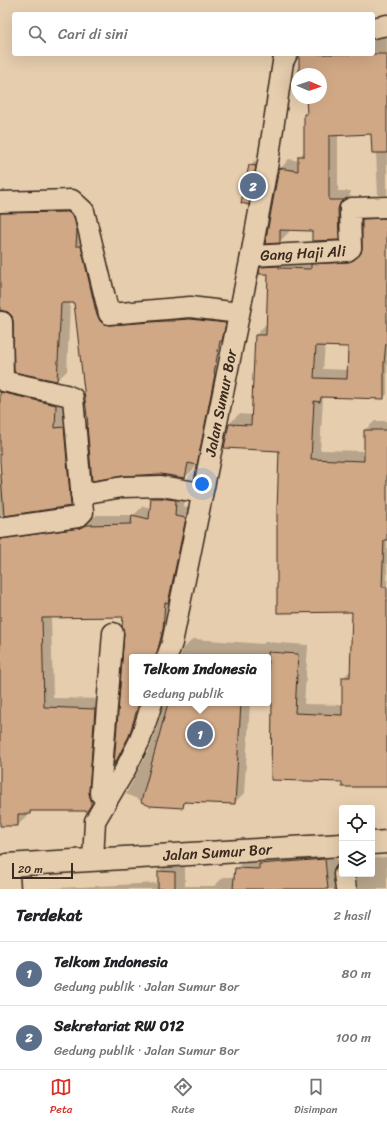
<!DOCTYPE html>
<html lang="id">
<head>
<meta charset="utf-8">
<style>
	:root { --surface:#fff; --page:#f2f2f2; --text:#202124; --muted:#757577; --line:#e0e0e0; --accent:#d93025 }
	body { margin:0; font-family:Sriracha,sans-serif; background:var(--page); color:var(--text) }
	.controls { position:absolute; right:12px; bottom:12px; display:grid; overflow:hidden; border-radius:4px; box-shadow:0 4px 16px #0002 }
	.controls button { width:36px; height:36px; display:grid; place-items:center; padding:0; border:0; border-bottom:1px solid var(--line); background:var(--surface); color:var(--text); font:20px sans-serif }
	.compass { position:absolute; left:291px; top:68px; width:36px; height:36px; border-radius:50%; background:var(--surface); box-shadow:0 4px 16px #0002; rotate:92deg }
	.scale { position:absolute; left:12px; bottom:10px; width:61px; box-sizing:border-box; padding-left:4px; border:2px solid #3b2a1e; border-top:0; font-size:11px; line-height:14px; white-space:nowrap; color:#3b2a1e; -webkit-text-stroke:3px #e5cdad; paint-order:stroke }
	.you { position:absolute; left:202px; top:484px; width:14px; height:14px; margin:-10px; border:3px solid #fff; border-radius:50%; background:#1a73e8; box-shadow:0 0 0 6px #1a73e833 }
	.badge { display:grid; place-items:center; width:26px; height:26px; border-radius:50%; background:var(--accent); color:#fff; font-size:13px; font-weight:700 }
	.pin { position:absolute; translate:-50% -50%; border:2px solid #fff; box-shadow:0 1px 4px #0006 }
	.popup { position:absolute; left:129px; top:654px; width:142px; height:52px; box-sizing:border-box; display:grid; place-content:center; border-radius:4px; background:var(--surface); filter:drop-shadow(0 1px 3px #0005); font-size:13px; white-space:nowrap; color:var(--muted) }
	.popup b { font-size:15px; color:var(--text) }
	.popup::after { content:''; position:absolute; left:50%; top:100%; margin-left:-8px; border:8px solid transparent; border-top-color:var(--surface) }
	.list { margin:0; padding:0; list-style:none }
	h2 { display:flex; justify-content:space-between; align-items:center; height:52px; margin:0; padding:0 16px; font-size:17px }
	h2 small { font-size:13px; font-weight:400; color:var(--muted) }
	.list li { display:grid; grid-template-columns:26px 1fr auto; gap:12px; align-items:center; box-sizing:border-box; height:64px; padding:0 16px; border-top:1px solid var(--line) }
	.list b { display:block; font-size:15px; white-space:nowrap }
	.list p { margin:0; font-size:13px; white-space:nowrap; color:var(--muted) }
	.list em { font-size:13px; font-style:normal; color:var(--muted) }
	.icon { flex:none; width:22px; height:22px; fill:none; stroke:currentColor; stroke-width:2; stroke-linecap:round; stroke-linejoin:round }
	.map { position:relative; flex:none; width:387px; height:889px; overflow:hidden }
	.search { position:absolute; background:var(--surface); box-shadow:0 4px 16px #0002; left:12px; right:12px; top:12px; height:44px; display:flex; align-items:center; gap:10px; box-sizing:border-box; padding:0 14px; border-radius:4px; color:var(--muted); font-size:15px }
	.sheet { height:180px; background:var(--surface) }
	nav { display:flex; justify-content:space-around; align-items:center; box-sizing:border-box; height:56px; border-top:1px solid var(--line); background:var(--surface); font-size:11px; color:var(--muted) }
	nav a { display:grid; justify-items:center; gap:2px }
	nav .on { color:var(--accent) }
	.map>svg:first-child { display:block }
	.shadow { fill:#0003; fill-rule:evenodd }
	.building { fill:#d0a886; stroke:#3b2a1e; fill-rule:evenodd }
	.lines { fill:none; stroke-linecap:round; stroke-linejoin:round }
	.minor-casing { stroke:#3b2a1e; stroke-width:23 }
	.secondary-casing { stroke:#3b2a1e; stroke-width:25 }
	.minor { stroke:#e5cdad; stroke-width:20 }
	.secondary { stroke:#e5cdad; stroke-width:22 }
	.labels { text-anchor:middle; dominant-baseline:central; stroke-width:4; stroke-linejoin:round; paint-order:stroke }
	.street-label { font-size:15px; fill:#3b2a1e; stroke:#e5cdad }
</style>
</head>
<body>
<div class="map">
<svg width="387" height="889" viewBox="0 0 387 889">
	<rect width="100%" height="100%" fill="#e5cdad"/>
	<filter id="ink" filterUnits="userSpaceOnUse"><feTurbulence type="fractalNoise" baseFrequency=".025" numOctaves="2"/><feDisplacementMap in="SourceGraphic" scale="8" xChannelSelector="R" yChannelSelector="G"/><feConvolveMatrix kernelMatrix="1 2 1 2 8 2 1 2 1" color-interpolation-filters="sRGB"/></filter>
	<g filter="url(#ink)">
		<g class="shadow">
			<polygon points="387,30 387,195 378,195 376,152 372,133 338,135 338,191 351,191 348,199 348,229 339,239 313,230 289,229 289,232 279,242 280,169 289,159 299,161 299,157 305,151 305,115 308,112 307,98 321,98 321,74 300,74 300,54 373,54 373,31"/>
			<polygon points="254,161 259,162 252,200 248,204 250,166"/>
			<polygon points="0,198 78,202 105,303 235,314 206,454 195,463 195,468 185,477 89,424 75,302 70,302 67,371 57,380 15,371 13,316 9,311 0,310"/>
			<path d="M 372,210 L 387,210 L 387,394 L 383,398 L 324,396 L 323,398 L 320,450 L 365,451 L 365,430 L 375,421 L 387,421 L 387,786 L 343,781 L 273,702 L 268,702 L 268,657 L 180,657 L 183,649 L 193,639 L 263,644 L 265,642 L 308,645 L 304,704 L 343,705 L 343,678 L 351,670 L 353,611 L 280,450 L 225,447 L 229,424 L 239,414 L 252,415 L 256,335 L 265,325 L 268,325 L 269,273 L 261,268 L 271,258 L 358,253 L 363,252 L 363,220 ZM 325,345 L 349,346 L 348,370 L 323,369 Z"/>
			<polygon points="0,323 2,376 66,395 64,418 73,418 80,496 70,505 0,515"/>
			<polygon points="162,489 185,491 184,507 195,508 171,657 132,657 132,703 146,703 123,754 115,762 125,634 124,616 51,617 53,698 104,699 97,800 87,810 33,810 30,813 28,813 28,815 18,825 0,825 0,525 12,530 90,519 97,515 134,515 143,506 151,508 152,498"/>
			<polygon points="164,703 250,703 244,793 234,803 188,801 182,807 151,805 126,794 151,746"/>
			<polygon points="336,848 337,860 342,860 342,874 353,889 38,889 159,883 159,872 170,861 185,861 185,886 214,886 224,877 235,877 236,869 247,858"/>
			<polygon points="387,857 387,889 358,889 356,874 372,874 372,858"/>
		</g>
		<g class="building">
			<polygon points="299,54 387,54 387,153 372,153 371,134 329,136 329,200 343,200 340,203 338,209 339,240 312,241 312,231 280,230 280,243 265,244 279,168 298,171 298,156 304,156 304,114 307,114 306,98 321,98 321,74 299,74"/>
			<polygon points="249,165 256,166 249,205 241,203"/>
			<polygon points="68,212 74,217 77,231 76,246 81,246 96,312 100,321 104,324 110,325 165,321 175,321 175,320 190,319 226,323 222,341 220,341 214,373 215,374 197,465 188,463 185,478 161,474 123,476 92,481 87,425 88,425 74,303 61,303 57,381 14,372 13,321 12,316 8,312 0,310 0,213"/>
			<path d="M 387,218 L 387,343 L 386,343 L 384,363 L 384,399 L 321,397 L 320,402 L 314,401 L 311,459 L 364,461 L 364,430 L 387,430 L 387,540 L 384,540 L 382,587 L 387,587 L 387,787 L 342,787 L 342,782 L 271,780 L 272,703 L 268,703 L 268,652 L 298,654 L 295,713 L 342,715 L 342,677 L 350,677 L 352,612 L 277,613 L 277,511 L 279,451 L 224,448 L 229,424 L 251,425 L 255,335 L 266,335 L 268,274 L 259,274 L 260,267 L 279,266 L 279,268 L 311,269 L 311,264 L 348,262 L 354,260 L 361,253 L 362,248 L 362,219 ZM 316,346 L 348,347 L 347,379 L 314,378 Z"/>
			<polygon points="0,392 56,405 55,428 64,427 71,506 4,516 0,461"/>
			<polygon points="151,498 160,498 176,500 175,516 186,518 168,603 165,602 163,629 156,657 132,657 132,703 139,703 129,736 114,765 124,634 122,626 123,617 42,618 44,707 95,709 89,792 91,800 91,805 87,811 30,811 30,814 18,814 18,826 0,826 0,539 80,528 87,525 131,524 132,515 149,519"/>
			<polygon points="168,703 241,703 235,804 184,802 183,808 150,806 141,802"/>
			<polygon points="325,859 328,889 233,889 235,868 259,869 259,864"/>
			<polygon points="158,871 175,872 175,889 158,889"/>
		</g>
		<g class="lines">
			<defs>
				<g id="minor">
					<polyline points="373,28 387,25"/>
					<polyline points="0,202 72,200 84,211 109,314 190,307 239,313"/>
					<path id="s1" d="M 251,256 L 347,251 L 351,248 L 350,209 L 352,208 L 387,207"/>
					<polyline points="0,322 2,322 3,381 66,395 73,398 83,512 78,517 0,528"/>
					<polyline points="81,494 123,487 161,486 202,493"/>
					<path id="s2" d="M 167,657 L 172,643 L 251,256 L 268,162 L 283,62 L 287,54"/>
					<polyline points="106,800 100,793 113,633"/>
					<polyline points="93,860 95,821 125,770 140,740 152,703"/>
					<polyline points="344,874 346,889"/>
				</g>
				<g id="secondary">
					<polyline points="372,843 387,842"/>
					<path id="s3" d="M 9,889 L 7,865 L 342,845"/>
				</g>
			</defs>
			<use href="#minor" class="minor-casing"/>
			<use href="#secondary" class="secondary-casing"/>
			<use href="#minor" class="minor"/>
			<use href="#secondary" class="secondary"/>
		</g>
	</g>
	<g class="labels">
		<g class="street-label">
			<text stroke="none"><textPath href="#s1" startOffset="52">Gang Haji Ali</textPath></text>
			<text stroke="none"><textPath href="#s2" startOffset="260">Jalan Sumur Bor</textPath></text>
			<text stroke="none"><textPath href="#s3" startOffset="235">Jalan Sumur Bor</textPath></text>
		</g>
	</g>
</svg>
<div class="controls">
<button><svg class="icon" aria-label="locate" viewBox="0 0 24 24"><circle cx="12" cy="12" r="6"/><path d="M12 2v4M12 18v4M2 12h4M18 12h4"/></svg></button>
<button><svg class="icon" aria-label="layers" viewBox="0 0 24 24"><path d="M12 4l9 5-9 5-9-5zM3 14l9 5 9-5"/></svg></button>
</div>
<svg class="compass" viewBox="-18 -18 36 36"><path d="M0-13l5 13h-10z" fill="#e53935"/><path d="M0 13l5-13h-10z" fill="#757577"/></svg>
<div class="scale">20 m</div>
<div class="you"></div>
<div class="pin badge" style="left:200px;top:734px;background:#5c6f8a">1</div>
<div class="popup"><b>Telkom Indonesia</b>Gedung publik</div>
<div class="pin badge" style="left:253px;top:186px;background:#5c6f8a">2</div>
<div class="search"><svg class="icon" aria-label="search" viewBox="0 0 24 24"><circle cx="10" cy="10" r="6"/><path d="M15 15l6 6"/></svg>Cari di sini</div>
</div>
<section class="sheet">
<h2>Terdekat<small>2 hasil</small></h2>
<ul class="list">
<li><span class="badge" style="background:#5c6f8a">1</span><div><b>Telkom Indonesia</b><p>Gedung publik · Jalan Sumur Bor</p></div><em>80 m</em></li>
<li><span class="badge" style="background:#5c6f8a">2</span><div><b>Sekretariat RW 012</b><p>Gedung publik · Jalan Sumur Bor</p></div><em>100 m</em></li>
</ul>
</section>
<nav>
<a class="on"><svg class="icon" aria-label="map" viewBox="0 0 24 24"><path d="M3 6l6-2 6 2 6-2v14l-6 2-6-2-6 2zM9 4v14M15 6v14"/></svg>Peta</a>
<a><svg class="icon" aria-label="directions" viewBox="0 0 24 24"><path d="M12 3l9 9-9 9-9-9zM9 14v-3h6M13 9l2 2-2 2"/></svg>Rute</a>
<a><svg class="icon" aria-label="saved" viewBox="0 0 24 24"><path d="M7 4h10v16l-5-4-5 4z"/></svg>Disimpan</a>
</nav>
</body>
</html>
